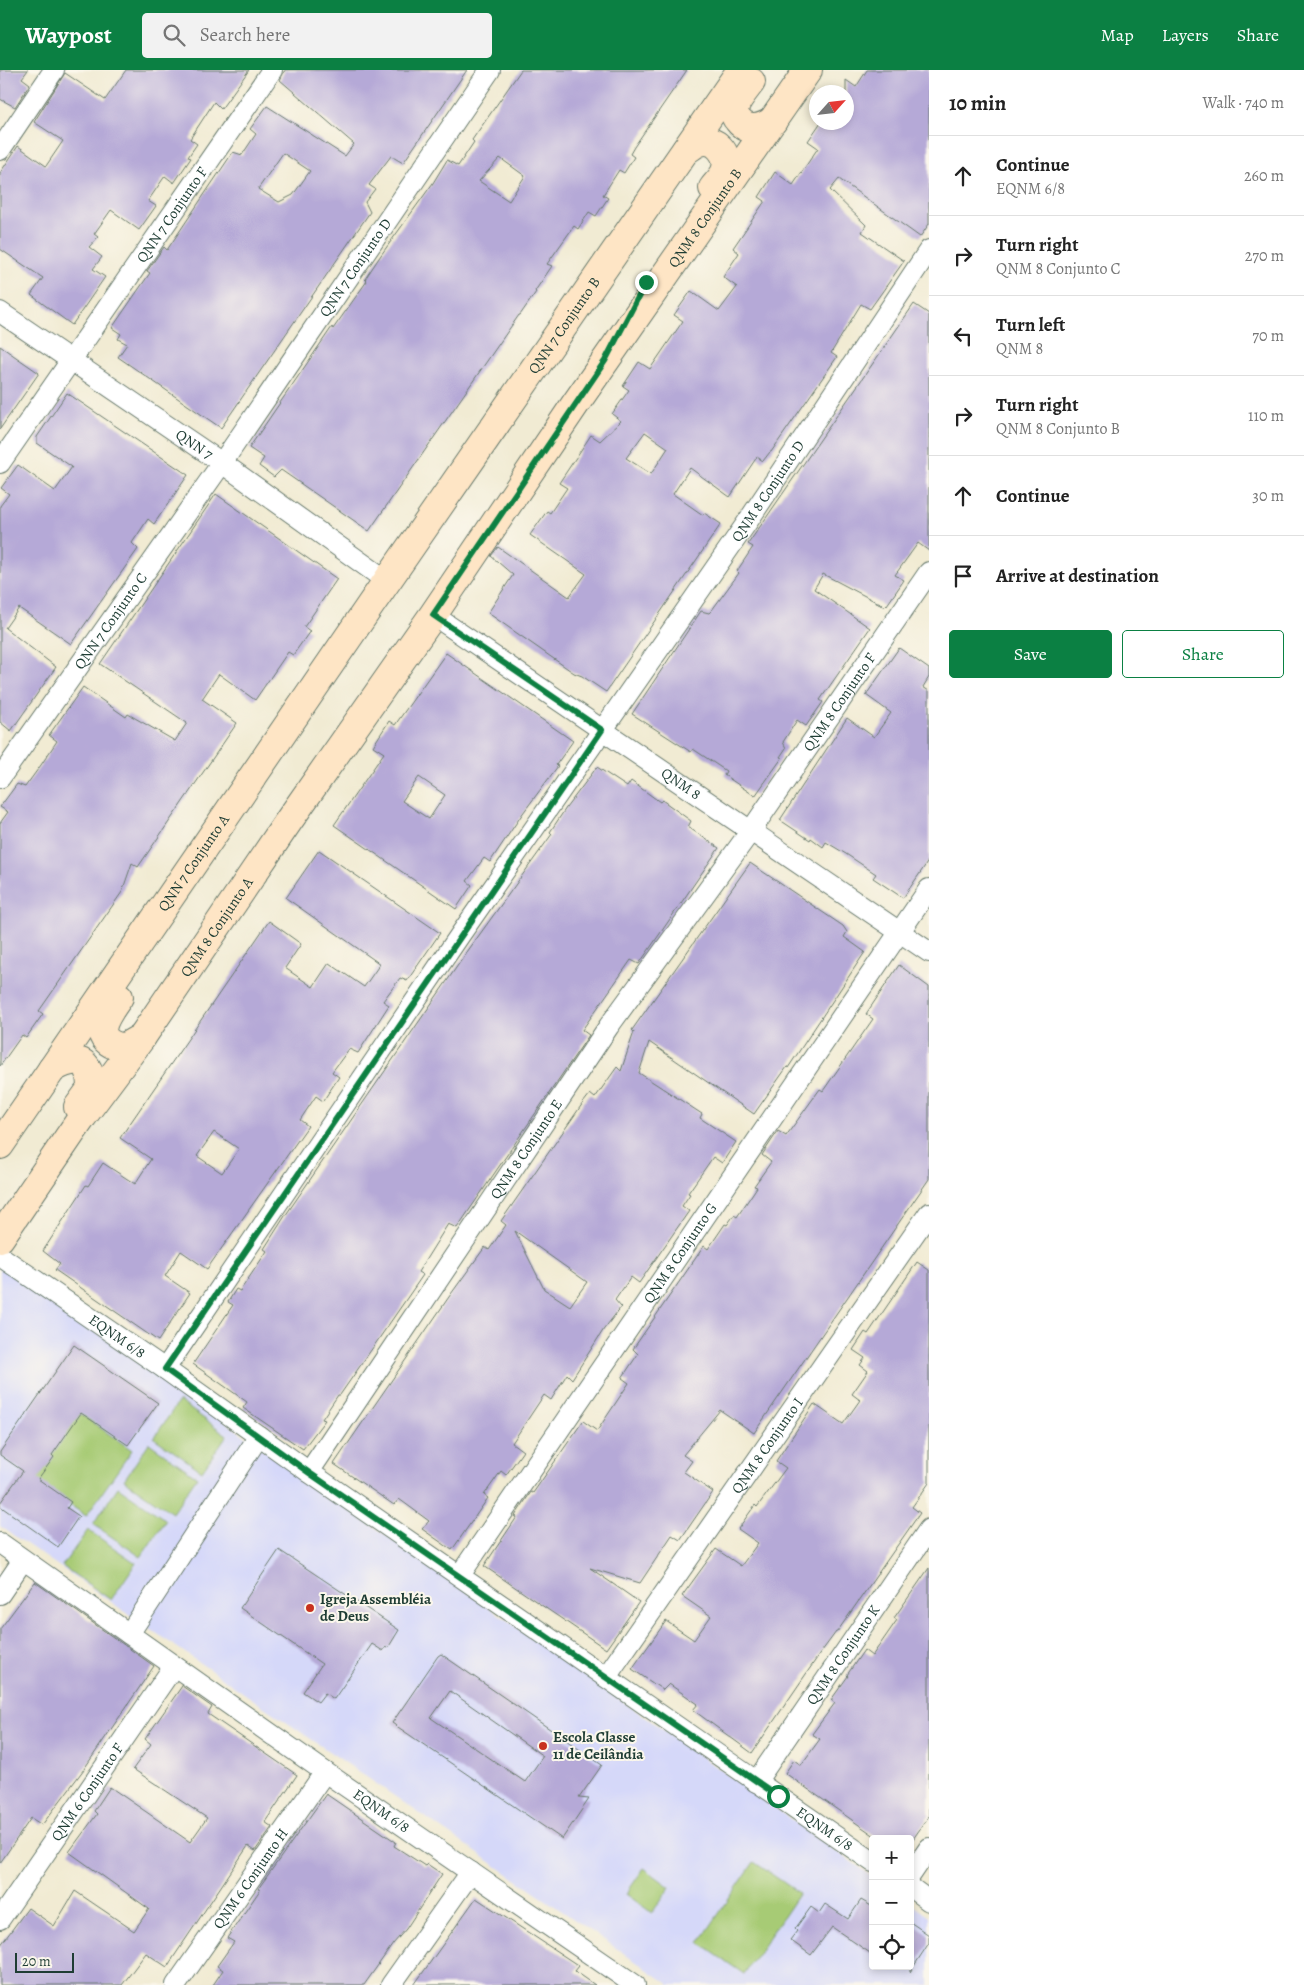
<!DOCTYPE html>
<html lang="en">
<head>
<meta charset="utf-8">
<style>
	:root { --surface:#fff; --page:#f2f2f2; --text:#222; --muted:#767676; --line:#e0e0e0; --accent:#0b8043 }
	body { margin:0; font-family:Alegreya,serif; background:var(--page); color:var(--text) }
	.controls { position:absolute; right:15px; bottom:15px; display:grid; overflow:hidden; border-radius:5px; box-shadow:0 2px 8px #0003 }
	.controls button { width:45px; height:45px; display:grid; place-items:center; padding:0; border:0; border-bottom:1px solid var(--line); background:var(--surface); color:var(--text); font:25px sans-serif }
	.compass { position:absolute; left:809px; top:15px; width:45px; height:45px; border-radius:50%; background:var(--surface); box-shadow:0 2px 8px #0003; rotate:63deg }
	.scale { position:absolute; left:15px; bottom:12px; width:59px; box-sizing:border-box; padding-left:5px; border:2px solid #1f3d34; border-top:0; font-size:14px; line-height:18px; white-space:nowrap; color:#1f3d34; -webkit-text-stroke:4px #fbf7ec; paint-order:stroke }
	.stop { position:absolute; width:15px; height:15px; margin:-11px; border:4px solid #0b8043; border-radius:50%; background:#fff }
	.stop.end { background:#0b8043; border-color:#fff; box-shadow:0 1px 5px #0008 }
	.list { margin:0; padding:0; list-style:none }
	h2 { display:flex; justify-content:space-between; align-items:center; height:65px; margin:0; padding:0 20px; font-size:21px }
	h2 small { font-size:16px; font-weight:400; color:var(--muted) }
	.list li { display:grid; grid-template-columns:32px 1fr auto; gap:15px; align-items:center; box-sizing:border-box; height:80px; padding:0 20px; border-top:1px solid var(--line) }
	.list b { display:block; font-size:19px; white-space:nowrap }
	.list p { margin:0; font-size:16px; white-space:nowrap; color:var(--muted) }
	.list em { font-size:16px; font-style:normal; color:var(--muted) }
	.actions { display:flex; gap:10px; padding:15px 20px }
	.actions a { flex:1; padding:11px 0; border:1px solid var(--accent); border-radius:5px; text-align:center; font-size:18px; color:var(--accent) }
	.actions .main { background:var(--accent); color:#fff }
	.icon { flex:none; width:28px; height:28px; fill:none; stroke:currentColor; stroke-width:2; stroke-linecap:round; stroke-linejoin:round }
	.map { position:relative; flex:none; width:929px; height:1915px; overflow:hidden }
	header { display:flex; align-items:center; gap:30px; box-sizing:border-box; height:70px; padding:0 25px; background:var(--accent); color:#fff }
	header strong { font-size:24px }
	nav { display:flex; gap:28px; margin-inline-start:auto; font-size:18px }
	.search { width:350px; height:45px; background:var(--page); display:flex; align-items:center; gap:12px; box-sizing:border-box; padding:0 18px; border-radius:5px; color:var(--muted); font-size:19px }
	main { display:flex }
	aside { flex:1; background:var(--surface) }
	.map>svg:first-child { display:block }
	.built { fill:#d5d8f9 }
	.green { fill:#a7cb75; stroke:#638454 }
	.building { fill:#b5a9d7; fill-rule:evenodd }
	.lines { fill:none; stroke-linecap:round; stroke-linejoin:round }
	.street-casing { stroke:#687a6c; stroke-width:22 }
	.secondary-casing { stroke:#687a6c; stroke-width:30 }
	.street { stroke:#fff; stroke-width:20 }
	.secondary { stroke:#fee5c5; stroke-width:28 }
	.route { stroke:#0b8043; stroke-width:6 }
	.poi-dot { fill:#c8321e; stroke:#fbf7ec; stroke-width:2 }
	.labels { text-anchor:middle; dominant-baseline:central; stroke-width:4; stroke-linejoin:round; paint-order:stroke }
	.street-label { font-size:15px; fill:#1f3d34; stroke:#fbf7ec }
	.poi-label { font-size:15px; font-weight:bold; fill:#1f3d34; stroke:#fbf7ec; text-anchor:start }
</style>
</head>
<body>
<header>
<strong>Waypost</strong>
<div class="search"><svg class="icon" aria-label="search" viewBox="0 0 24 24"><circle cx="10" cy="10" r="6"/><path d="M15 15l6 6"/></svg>Search here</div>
<nav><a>Map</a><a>Layers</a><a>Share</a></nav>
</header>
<main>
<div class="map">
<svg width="929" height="1915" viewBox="0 0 929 1915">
	<rect width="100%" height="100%" fill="#fbf7ec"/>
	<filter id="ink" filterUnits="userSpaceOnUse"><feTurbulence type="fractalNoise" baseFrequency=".02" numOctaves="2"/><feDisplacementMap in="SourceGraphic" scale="10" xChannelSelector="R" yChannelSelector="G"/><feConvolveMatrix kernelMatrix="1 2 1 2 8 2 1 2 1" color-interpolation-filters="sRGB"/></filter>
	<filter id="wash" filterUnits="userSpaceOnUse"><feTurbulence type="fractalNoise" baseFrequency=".0096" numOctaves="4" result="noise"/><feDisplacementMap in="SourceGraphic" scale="20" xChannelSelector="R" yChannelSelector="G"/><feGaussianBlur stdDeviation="1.12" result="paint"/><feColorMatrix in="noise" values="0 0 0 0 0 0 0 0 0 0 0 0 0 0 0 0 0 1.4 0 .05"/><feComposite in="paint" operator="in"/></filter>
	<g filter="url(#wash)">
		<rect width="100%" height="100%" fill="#f1ebd3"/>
		<polygon class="built" points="0,1194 873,1807 873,1896 910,1896 910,1833 929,1847 929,1915 670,1915 0,1456"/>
		<g class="green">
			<polygon points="179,1331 227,1365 202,1401 154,1368"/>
			<polygon points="79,1343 132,1380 86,1446 34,1410"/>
			<polygon points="149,1373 197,1407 172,1443 124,1410"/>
			<polygon points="118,1417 166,1450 141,1487 93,1454"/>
			<polygon points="88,1460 136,1493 111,1530 62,1496"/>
			<polygon points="754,1792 799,1823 744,1904 699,1873"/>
			<polygon points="644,1798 670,1817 652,1843 626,1824"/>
		</g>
		<g id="blocks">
			<g class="building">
				<polygon points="0,0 28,0 22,8 30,14 15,37 0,29"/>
				<polygon points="126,0 249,0 221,39 214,32 190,69 197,74 188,87 191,88 174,113 165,106 148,131 156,136 139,160 111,140 94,164 98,167 89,177 102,187 93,199 105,207 72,255 31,225 43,208 0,179 0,103 18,76 46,96 63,71 34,52 65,3 105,30"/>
				<path d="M 285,0 L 467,0 L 403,93 L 391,86 L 369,115 L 375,119 L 365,132 L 370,142 L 221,358 L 118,287 L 127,274 L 118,269 L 121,264 L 112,258 L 150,203 L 147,201 L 164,177 L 167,180 L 233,82 L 242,85 L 256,64 L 250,59 L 267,36 L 345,86 L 354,74 L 280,10 ZM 283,83 L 310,101 L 293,125 L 279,132 L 258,119 Z"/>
				<path d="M 521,0 L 687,0 L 634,77 L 630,84 L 634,87 L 624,103 L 619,100 L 603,125 L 608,128 L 596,146 L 589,142 L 578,159 L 574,156 L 547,194 L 552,196 L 535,221 L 536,222 L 520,245 L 519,245 L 369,461 L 281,400 L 274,407 L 259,396 L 264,388 L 249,378 L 332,257 L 333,259 L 367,211 L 365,209 L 381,185 L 433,113 L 447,90 L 458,96 L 474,72 L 472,70 ZM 500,88 L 525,106 L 509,131 L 479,111 Z"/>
				<path d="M 867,0 L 929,0 L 929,154 L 920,167 L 839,109 L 830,120 L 866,155 L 862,162 L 904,191 L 870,239 L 861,234 L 831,283 L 837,287 L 771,382 L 770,382 L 763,391 L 757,387 L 730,427 L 690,398 L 673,424 L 703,445 L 704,443 L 721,454 L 606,622 L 582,606 L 574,603 L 488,543 L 513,505 L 491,486 L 498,477 L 569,527 L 586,504 L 530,465 L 547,441 L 550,443 L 567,418 L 559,413 L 591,365 L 600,371 L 621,351 L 612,344 L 629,320 L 623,316 L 639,292 L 650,299 L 683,251 L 674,245 L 691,221 L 719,241 L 737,217 L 723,207 L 739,183 L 733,178 L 765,131 L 759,127 L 775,102 L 793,115 L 818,78 L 808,71 L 821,52 L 846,52 L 846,10 L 856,17 ZM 645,362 L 668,378 L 651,404 L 626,388 Z"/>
				<polygon points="914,234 929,244 929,481 918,473 895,505 904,510 887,535 886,534 884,536 823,504 814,519 870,558 820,630 823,632 806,656 797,650 783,672 786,678 780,687 782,688 755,726 724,705 726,701 693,679 691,682 632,644 701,541 709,543 712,540 739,503 737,501 753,477 748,474"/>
				<polygon points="0,276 39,303 0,359"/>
				<polygon points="67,323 188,405 154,454 148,449 132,473 138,479 71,574 19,538 5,558 56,597 11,661 0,652 0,436 9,424 1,418 18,395 55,421 72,397 37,373 37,367"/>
				<polygon points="216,424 337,509 304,557 310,561 293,585 288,582 255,630 219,604 202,629 237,653 138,797 132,793 122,822 39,941 43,944 26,968 22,965 0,996 0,753 8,742 0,737 17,714 25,717 41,695 57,671 49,665 83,617 126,647 128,644 175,671 187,653 100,594"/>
				<polygon points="899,578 929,599 929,607 923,617 929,621 929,790 903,828 873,808 876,804 846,784 826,772 823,777 811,768 810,770 780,750 847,648 874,667 891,643 866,625"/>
				<path d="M 446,583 L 573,671 L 556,695 L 558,696 L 523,743 L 490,792 L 484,788 L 467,811 L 472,815 L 456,839 L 334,755 L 384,683 L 373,676 L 389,651 L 395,655 ZM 419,707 L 445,725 L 429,749 L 402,731 Z"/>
				<polygon points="597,697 627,717 631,711 660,732 662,730 691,751 688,757 719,778 639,894 631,890 582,960 589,965 457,1158 448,1154 418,1202 423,1205 340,1325 338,1325 322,1349 325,1350 303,1379 243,1338 247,1332 193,1294 233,1235 228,1232 236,1219 240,1221 267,1181 264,1179 285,1146 467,882 552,764 550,762 566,738"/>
				<path d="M 319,780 L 440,863 L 407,911 L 400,908 L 383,931 L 389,935 L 358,983 L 349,979 L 332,1002 L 339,1007 L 323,1031 L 316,1026 L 300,1050 L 308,1056 L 207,1199 L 181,1181 L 165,1206 L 190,1223 L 158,1271 L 55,1200 L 60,1194 L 43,1181 L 86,1115 L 88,1116 L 103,1093 L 135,1114 L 151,1089 L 120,1068 L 269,851 L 301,874 L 285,898 L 313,917 L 329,893 L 364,917 L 380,894 L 286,828 ZM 214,1062 L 239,1079 L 222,1103 L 197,1086 Z"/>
				<path d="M 750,793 L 843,856 L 847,862 L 844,867 L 865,882 L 788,998 L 787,997 L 754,1044 L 649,972 L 639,1003 L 702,1044 L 700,1048 L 736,1072 L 722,1093 L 713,1087 L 688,1123 L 690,1124 L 682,1136 L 689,1141 L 639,1213 L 631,1207 L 615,1230 L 621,1237 L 604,1259 L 572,1309 L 567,1304 L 551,1330 L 544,1325 L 512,1373 L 523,1381 L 506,1405 L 501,1401 L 484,1425 L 488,1428 L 452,1480 L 422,1459 L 429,1451 L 399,1429 L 394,1435 L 334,1394 L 451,1224 L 485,1177 L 489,1180 L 506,1155 L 501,1151 L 583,1033 L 590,1024 L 595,1028 L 617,997 L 621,1001 L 634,962 L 632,960 ZM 515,1161 L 587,1212 L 570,1236 L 544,1219 Z"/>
				<polygon points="899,895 929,917 929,1109 754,1363 720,1340 683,1385 692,1391 684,1402 713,1422 680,1470 672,1465 640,1513 590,1498 639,1532 606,1579 484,1496 517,1447 515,1446 531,1422 533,1423 583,1351 597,1361 629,1313 622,1308 638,1284 633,1279 704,1176 708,1179 725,1154 727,1155 734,1145 737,1147 757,1117 754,1116 771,1092 762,1085 778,1061 786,1066 820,1019 823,1021 873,949 866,944"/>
				<polygon points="917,1192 929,1200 929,1413 912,1437 920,1443 837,1562 836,1562 819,1585 752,1683 693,1640 698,1634 669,1614 663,1620 632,1599 666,1551 694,1570 711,1546 682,1526 716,1479 741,1496 758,1473 738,1459 755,1435 757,1437 786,1398 776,1391 814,1334 843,1354 860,1330 852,1324 868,1301 860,1295 865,1288 853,1280 865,1262 868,1264"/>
				<polygon points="74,1275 158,1333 128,1375 81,1343 52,1385 54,1387 38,1409 71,1432 67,1438 79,1446 58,1477 0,1436 0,1433 23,1401 0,1385 0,1382"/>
				<polygon points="279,1480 399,1560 388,1578 386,1577 383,1581 372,1574 334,1629 325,1623 318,1632 303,1622 322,1594 240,1538"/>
				<polygon points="929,1498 929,1746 913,1769 879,1769 785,1703 794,1690 801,1695 820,1669 812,1664 835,1633 831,1630 848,1606 847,1605 864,1580 872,1586 897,1550 894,1548"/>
				<polygon points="35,1512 154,1596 84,1699 42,1755 31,1748 0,1793 0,1559"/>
				<path d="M 441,1584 L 602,1695 L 579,1728 L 589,1729 L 562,1769 L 392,1653 L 438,1586 ZM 450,1621 L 543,1686 L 525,1712 L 431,1648 Z"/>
				<polygon points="182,1616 212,1637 208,1644 297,1705 265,1752 272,1757 255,1781 248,1776 167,1897 146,1883 122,1915 0,1915 0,1876 28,1838 54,1856 75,1821 134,1861 149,1839 69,1782 97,1744 94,1741 110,1717 190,1772 207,1748 133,1699 151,1674 145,1669"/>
				<polygon points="326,1724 396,1772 394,1776 425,1796 427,1794 442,1804 406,1859 393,1874 364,1915 213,1915 223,1900 217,1896 234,1872 227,1868 260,1820 258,1819"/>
				<polygon points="476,1828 579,1896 575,1901 595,1915 414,1915"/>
				<polygon points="861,1830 873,1837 873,1885 832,1857 811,1885 790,1870 797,1861 795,1859 811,1837 819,1843 825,1834 848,1849"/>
				<polygon points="910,1852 929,1865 929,1873 910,1902"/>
			</g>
		</g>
	</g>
	<g filter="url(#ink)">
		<use href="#blocks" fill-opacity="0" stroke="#687a6c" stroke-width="1"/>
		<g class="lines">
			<defs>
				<g id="street">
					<polyline points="0,80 54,0"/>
					<path id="s1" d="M 0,242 L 222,393 L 387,511"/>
					<path id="s2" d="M 0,393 L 272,0"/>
					<path id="s3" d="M 433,545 L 929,882"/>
					<path id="s4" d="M 0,708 L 222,393 L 490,0"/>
					<path id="s5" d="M 0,1186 L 165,1299 L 309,1402 L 873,1792"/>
					<path id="s6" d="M 165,1299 L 460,865 L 746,454 L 929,180"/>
					<path id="s7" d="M 309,1402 L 609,956 L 750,762 L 929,502"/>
					<path id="s8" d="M 0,1473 L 325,1702 L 635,1915"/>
					<path id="s9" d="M 460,1505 L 929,819"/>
					<polyline points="0,1524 23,1490"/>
					<polyline points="129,1564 259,1366"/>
					<path id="s10" d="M 606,1607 L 929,1143"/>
					<path id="s11" d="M 756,1712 L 929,1459"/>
					<polyline points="910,1806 929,1778"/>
					<polyline points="910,1817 929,1831"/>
					<path id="s12" d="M 0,1849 L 174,1596"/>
					<path id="s13" d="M 176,1915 L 325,1702"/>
					<polyline points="391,1915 471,1802"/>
				</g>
				<g id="secondary">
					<path d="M 751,12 C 746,19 736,30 734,39 C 734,43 735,47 738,50 C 748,63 761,58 773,51"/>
					<path d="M 686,80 C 690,78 695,73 700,72 C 715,67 729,84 726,98 C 725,105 717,113 713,118"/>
					<path d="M 119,927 C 106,946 87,969 123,978 L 142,967"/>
					<path d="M 52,999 C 77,984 91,989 91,1019 L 78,1037"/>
					<path id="s14" d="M 0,1075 L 387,511 L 741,0"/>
					<path id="s15" d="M 0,1168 L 83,1046 L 142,967 L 290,749 L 433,545 L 576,333 L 808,0"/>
				</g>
			</defs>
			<use href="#street" class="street-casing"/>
			<use href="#secondary" class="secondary-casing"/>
			<use href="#street" class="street"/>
			<use href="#secondary" class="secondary"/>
		</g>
	</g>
	<g class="lines" filter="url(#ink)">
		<polyline class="route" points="646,212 605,291 433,545 602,660 165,1299 308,1402 778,1726"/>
	</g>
	<g class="poi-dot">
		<circle cx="310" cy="1538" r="5"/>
		<circle cx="543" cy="1676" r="5"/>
	</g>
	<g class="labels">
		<g class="street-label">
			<text stroke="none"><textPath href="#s2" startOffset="302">QNN 7 Conjunto F</textPath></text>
			<text stroke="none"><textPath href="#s15" startOffset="1240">QNM 8 Conjunto B</textPath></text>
			<text stroke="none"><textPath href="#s4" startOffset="622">QNN 7 Conjunto D</textPath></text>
			<text stroke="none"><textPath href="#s14" startOffset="995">QNN 7 Conjunto B</textPath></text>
			<text stroke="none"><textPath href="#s1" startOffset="235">QNN 7</textPath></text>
			<text stroke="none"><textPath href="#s6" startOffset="1065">QNM 8 Conjunto D</textPath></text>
			<text stroke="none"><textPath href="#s4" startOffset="192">QNN 7 Conjunto C</textPath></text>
			<text stroke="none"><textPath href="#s7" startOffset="935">QNM 8 Conjunto F</textPath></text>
			<text stroke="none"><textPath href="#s3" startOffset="300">QNM 8</textPath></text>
			<text stroke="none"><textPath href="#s14" startOffset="342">QNN 7 Conjunto A</textPath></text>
			<text stroke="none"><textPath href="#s15" startOffset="379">QNM 8 Conjunto A</textPath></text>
			<text stroke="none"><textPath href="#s7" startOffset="389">QNM 8 Conjunto E</textPath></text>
			<text stroke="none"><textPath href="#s9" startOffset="390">QNM 8 Conjunto G</textPath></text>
			<text stroke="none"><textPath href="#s5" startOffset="142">EQNM 6/8</textPath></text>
			<text stroke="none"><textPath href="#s10" startOffset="282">QNM 8 Conjunto I</textPath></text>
			<text stroke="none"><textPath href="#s11" startOffset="154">QNM 8 Conjunto K</textPath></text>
			<text stroke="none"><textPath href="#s12" startOffset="154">QNM 6 Conjunto F</textPath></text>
			<text stroke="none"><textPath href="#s8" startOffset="466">EQNM 6/8</textPath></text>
			<text stroke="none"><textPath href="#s5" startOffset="1004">EQNM 6/8</textPath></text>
			<text stroke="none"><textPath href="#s13" startOffset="130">QNM 6 Conjunto H</textPath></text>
		</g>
		<g class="poi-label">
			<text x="320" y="1529">Igreja Assembléia<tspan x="320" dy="17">de Deus</tspan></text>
			<text x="553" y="1667">Escola Classe<tspan x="553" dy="17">11 de Ceilândia</tspan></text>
		</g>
	</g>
</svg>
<div class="controls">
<button>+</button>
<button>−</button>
<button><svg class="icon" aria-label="locate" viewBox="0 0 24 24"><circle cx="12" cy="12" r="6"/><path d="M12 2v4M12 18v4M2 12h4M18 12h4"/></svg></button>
</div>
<svg class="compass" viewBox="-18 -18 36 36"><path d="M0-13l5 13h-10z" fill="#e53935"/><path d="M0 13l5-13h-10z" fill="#767676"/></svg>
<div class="scale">20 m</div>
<div class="stop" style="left:778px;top:1726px"></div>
<div class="stop end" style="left:646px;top:212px"></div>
</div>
<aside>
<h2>10 min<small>Walk · 740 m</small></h2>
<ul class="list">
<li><svg class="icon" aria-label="ahead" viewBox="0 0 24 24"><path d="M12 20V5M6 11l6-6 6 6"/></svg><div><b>Continue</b><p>EQNM 6/8</p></div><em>260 m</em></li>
<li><svg class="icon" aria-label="right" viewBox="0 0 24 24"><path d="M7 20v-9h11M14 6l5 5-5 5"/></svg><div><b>Turn right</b><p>QNM 8 Conjunto C</p></div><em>270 m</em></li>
<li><svg class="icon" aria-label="left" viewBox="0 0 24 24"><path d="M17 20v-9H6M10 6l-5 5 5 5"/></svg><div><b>Turn left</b><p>QNM 8</p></div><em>70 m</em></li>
<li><svg class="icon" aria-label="right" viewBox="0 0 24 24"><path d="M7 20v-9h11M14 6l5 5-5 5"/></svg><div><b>Turn right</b><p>QNM 8 Conjunto B</p></div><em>110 m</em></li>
<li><svg class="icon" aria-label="ahead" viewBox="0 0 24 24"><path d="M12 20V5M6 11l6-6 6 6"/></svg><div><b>Continue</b></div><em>30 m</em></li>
<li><svg class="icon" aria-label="arrive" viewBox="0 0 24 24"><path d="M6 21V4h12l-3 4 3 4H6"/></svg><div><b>Arrive at destination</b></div></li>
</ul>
<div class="actions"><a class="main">Save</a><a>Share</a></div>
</aside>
</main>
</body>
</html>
